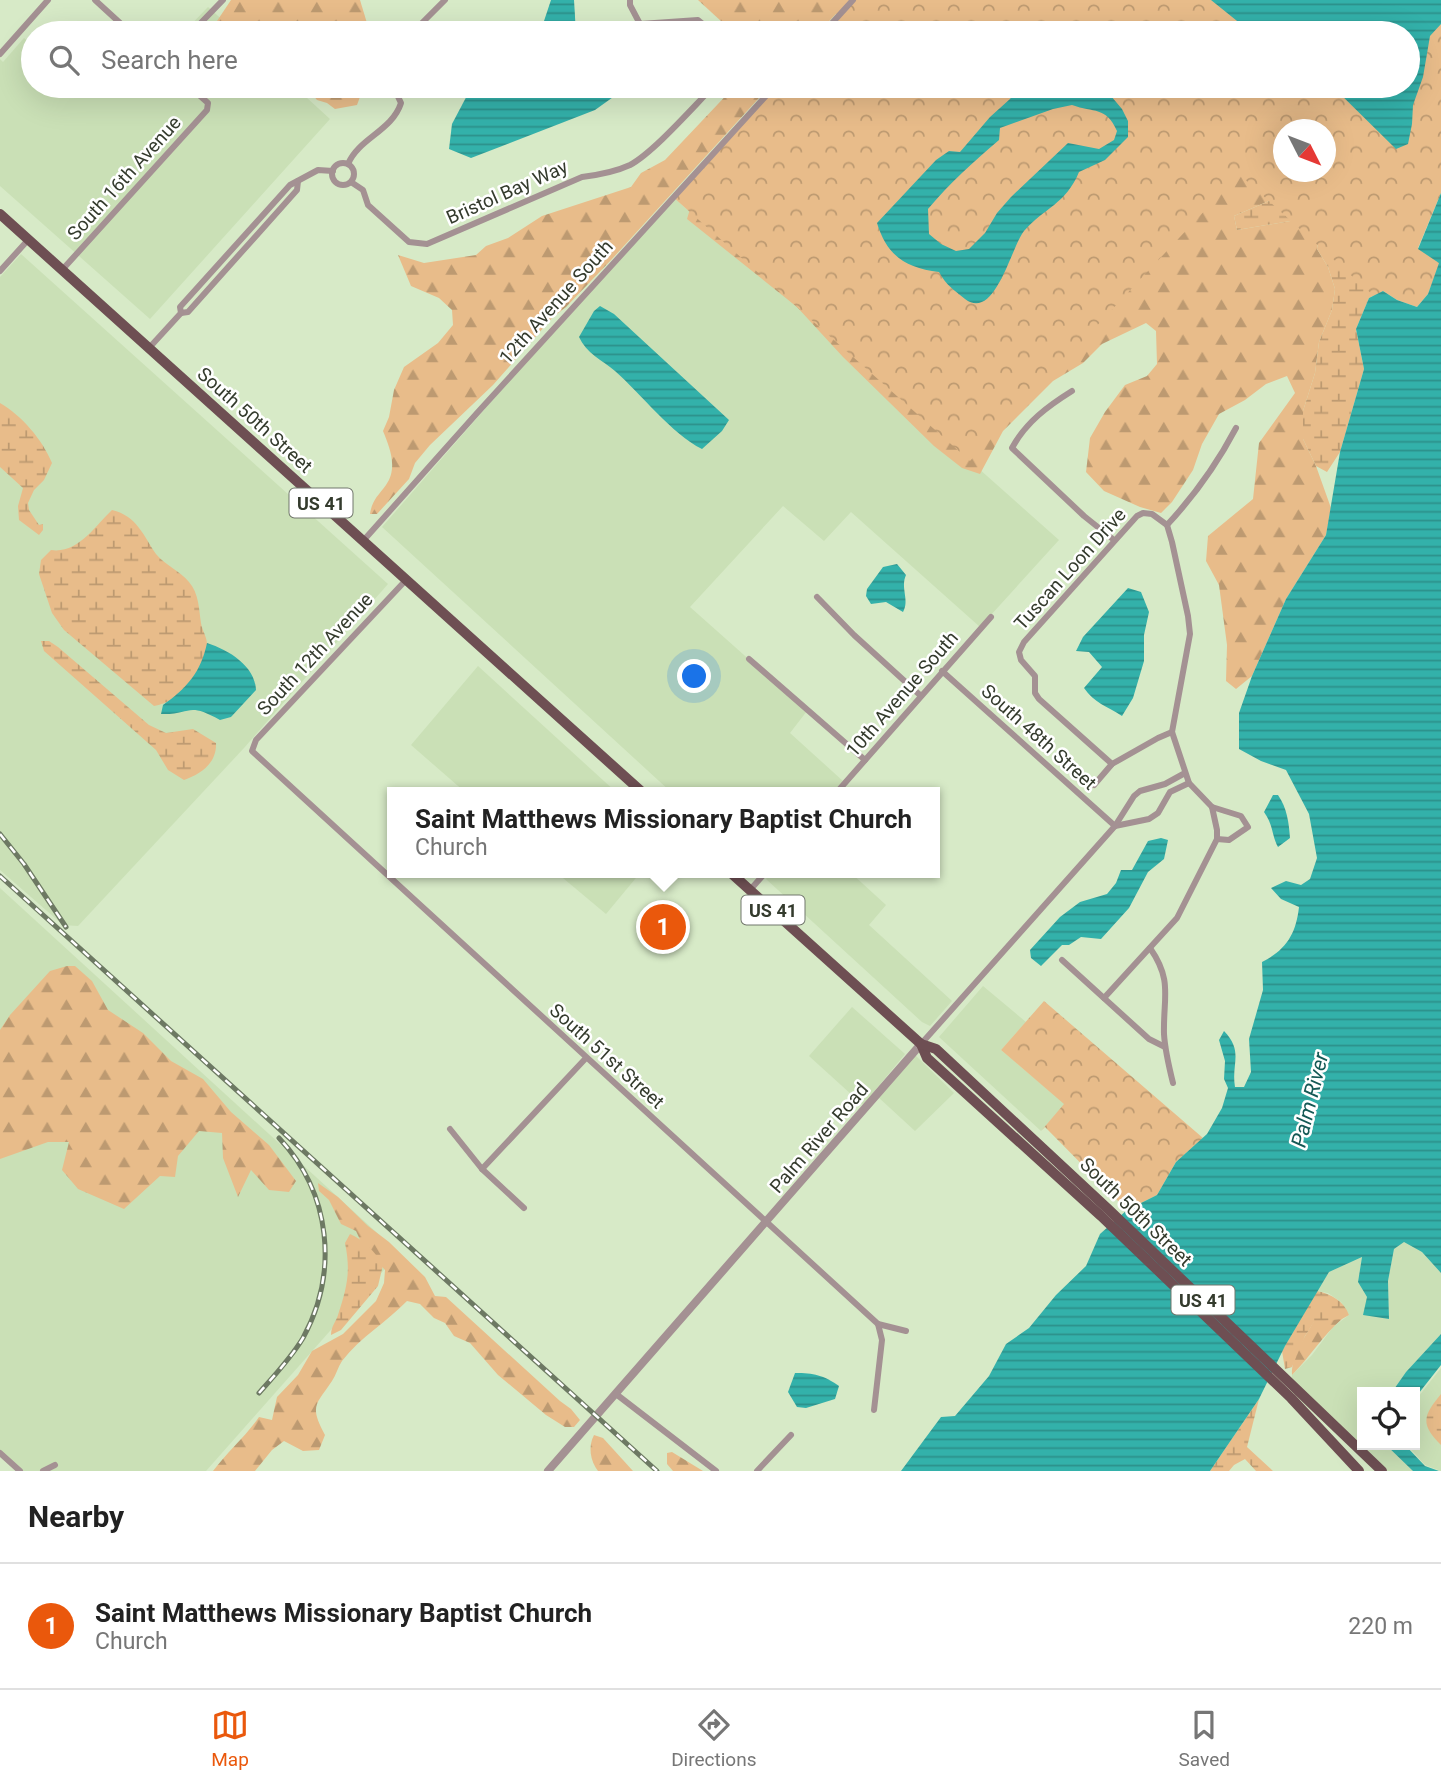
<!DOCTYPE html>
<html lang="en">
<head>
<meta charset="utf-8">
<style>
	:root { --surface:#fff; --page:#f6f6f6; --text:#222; --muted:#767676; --line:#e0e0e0; --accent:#ea580c }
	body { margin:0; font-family:Roboto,sans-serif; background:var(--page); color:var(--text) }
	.controls { position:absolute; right:21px; bottom:21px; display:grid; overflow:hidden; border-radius:0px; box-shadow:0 7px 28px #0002 }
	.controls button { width:63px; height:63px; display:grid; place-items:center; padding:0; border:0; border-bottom:2px solid var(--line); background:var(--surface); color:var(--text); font:35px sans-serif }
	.compass { position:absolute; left:1273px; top:119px; width:63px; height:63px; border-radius:50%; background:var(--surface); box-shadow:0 7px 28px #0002; rotate:132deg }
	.you { position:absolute; left:695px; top:677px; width:24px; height:24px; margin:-18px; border:5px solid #fff; border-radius:50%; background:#1a73e8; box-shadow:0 0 0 10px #1a73e833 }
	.badge { display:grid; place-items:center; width:46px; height:46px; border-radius:50%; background:var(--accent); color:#fff; font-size:23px; font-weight:700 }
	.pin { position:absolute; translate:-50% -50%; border:4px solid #fff; box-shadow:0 2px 7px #0006 }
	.popup { position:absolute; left:387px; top:787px; width:553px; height:91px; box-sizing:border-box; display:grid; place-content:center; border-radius:0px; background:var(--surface); filter:drop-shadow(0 2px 5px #0005); font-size:23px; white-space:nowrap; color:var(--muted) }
	.popup b { font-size:26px; color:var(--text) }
	.popup::after { content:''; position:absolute; left:50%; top:100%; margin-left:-14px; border:14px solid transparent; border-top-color:var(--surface) }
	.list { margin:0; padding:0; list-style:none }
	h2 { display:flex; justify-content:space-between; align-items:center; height:91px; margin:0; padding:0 28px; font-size:30px }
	h2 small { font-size:23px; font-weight:400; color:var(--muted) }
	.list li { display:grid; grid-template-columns:46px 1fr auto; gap:21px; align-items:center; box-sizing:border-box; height:126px; padding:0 28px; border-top:2px solid var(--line) }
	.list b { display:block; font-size:26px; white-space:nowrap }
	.list p { margin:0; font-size:23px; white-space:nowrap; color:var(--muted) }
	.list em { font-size:23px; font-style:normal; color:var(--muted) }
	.icon { flex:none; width:38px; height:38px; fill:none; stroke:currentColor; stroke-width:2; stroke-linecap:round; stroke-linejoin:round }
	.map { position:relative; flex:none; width:1441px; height:1471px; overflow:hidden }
	.search { position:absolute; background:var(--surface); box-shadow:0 7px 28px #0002; left:21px; right:21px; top:21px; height:77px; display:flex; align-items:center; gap:18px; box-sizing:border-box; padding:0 24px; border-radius:38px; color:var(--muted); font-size:26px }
	.sheet { height:217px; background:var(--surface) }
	nav { display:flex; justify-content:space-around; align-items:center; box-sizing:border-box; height:98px; border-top:2px solid var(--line); background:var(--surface); font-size:19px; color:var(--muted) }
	nav a { display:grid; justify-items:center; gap:4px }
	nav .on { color:var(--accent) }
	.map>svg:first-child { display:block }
	.built { fill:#cae0b6 }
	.forest { fill:url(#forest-firs) }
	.wetland { fill:url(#wetland-marsh) }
	.park { fill:url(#park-crowns); fill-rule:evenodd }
	.water { fill:url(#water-rules); fill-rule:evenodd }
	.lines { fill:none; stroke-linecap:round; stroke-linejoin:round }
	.minor { stroke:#a49193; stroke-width:6 }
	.tertiary { stroke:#a49193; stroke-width:8 }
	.primary { stroke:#6e4f53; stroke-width:10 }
	.rail-casing { stroke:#6d7963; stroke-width:5 }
	.rail { stroke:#fff; stroke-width:2.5; stroke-dasharray:8; stroke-linecap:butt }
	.labels { text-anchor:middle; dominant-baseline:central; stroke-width:5; stroke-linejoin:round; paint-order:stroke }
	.shield { fill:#fff; stroke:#71766c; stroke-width:2 }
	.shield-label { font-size:18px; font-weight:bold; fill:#343b2d }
	.street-label { font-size:19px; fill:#343b2d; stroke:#fff }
	.water-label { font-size:21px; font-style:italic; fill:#145955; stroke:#fff }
</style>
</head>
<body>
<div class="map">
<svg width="1441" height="1471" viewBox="0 0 1441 1471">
	<defs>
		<pattern id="forest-firs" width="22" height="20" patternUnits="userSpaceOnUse" patternTransform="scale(1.75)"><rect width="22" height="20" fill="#e8bc8a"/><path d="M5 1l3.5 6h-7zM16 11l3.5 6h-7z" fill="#bd9a71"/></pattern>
		<pattern id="wetland-marsh" width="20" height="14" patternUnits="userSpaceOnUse" patternTransform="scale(1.75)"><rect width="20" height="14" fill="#e8bc8a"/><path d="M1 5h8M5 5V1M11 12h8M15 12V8" fill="none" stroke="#bd9a71"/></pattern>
		<pattern id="park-crowns" width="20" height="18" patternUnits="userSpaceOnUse" patternTransform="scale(1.75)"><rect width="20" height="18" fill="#e8bc8a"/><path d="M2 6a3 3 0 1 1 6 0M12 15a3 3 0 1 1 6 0" fill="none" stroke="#bd9a71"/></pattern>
		<pattern id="water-rules" width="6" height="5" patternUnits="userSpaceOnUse" patternTransform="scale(1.75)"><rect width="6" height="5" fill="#33b1aa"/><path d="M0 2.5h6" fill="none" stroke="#2c918b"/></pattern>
	</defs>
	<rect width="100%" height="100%" fill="#d7eac7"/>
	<g class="built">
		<polygon points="208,7 237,33 183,33"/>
		<polygon points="24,38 33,46 33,86 294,86 330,119 150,319 0,186 0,59 3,62"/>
		<polygon points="673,197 1059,540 980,627 851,512 824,541 783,506 690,607 807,711 790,733 843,781 833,792 671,792 382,527 594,284"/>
		<polygon points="21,254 388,584 244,748 78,926 63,925 0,870 0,277"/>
		<polygon points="478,666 616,792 465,792 411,745"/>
		<polygon points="557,873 640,873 606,914"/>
		<polygon points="770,873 851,873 886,905 869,925 952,1001 930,1026 922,1022 766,879"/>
		<polygon points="0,888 399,1253 206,1471 22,1471 0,1451"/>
		<polygon points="983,986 1026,1022 1001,1050 1065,1104 1041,1131 939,1037"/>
		<polygon points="852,1007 905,1054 863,1105 809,1056"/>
		<polygon points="914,1054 954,1093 915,1131 877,1096"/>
		<polygon points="1404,1241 1422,1252 1441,1273 1441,1334 1406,1372 1392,1392 1362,1392 1362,1445 1386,1445 1413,1471 1379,1471 1290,1391 1292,1375 1312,1355 1333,1327 1349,1315 1341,1302 1328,1293 1317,1291 1329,1272 1362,1257 1358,1282 1367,1297 1389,1319 1388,1281 1394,1249"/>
		<polygon points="1441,1368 1441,1471 1425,1465 1407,1445 1415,1445 1415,1401"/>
	</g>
	<g class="forest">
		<polygon points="231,0 360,0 370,33 225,33 217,21"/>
		<polygon points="698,0 849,0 818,33 734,33"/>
		<polygon points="305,86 364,86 357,105 335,109 327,103 317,100"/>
		<path d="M 735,86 L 770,86 L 612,259 L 566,307 L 552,318 L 493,385 L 430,445 L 415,463 L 409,479 L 377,514 L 370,514 C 372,500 378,496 386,485 C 398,468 390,448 383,431 L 389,417 L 394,390 L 404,367 L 438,343 L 453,325 L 452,310 L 439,298 L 411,286 L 398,255 L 424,263 L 476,255 L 486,246 L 508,238 L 542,216 L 631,187 L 641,173 L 665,160 Z"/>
		<polygon points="1219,145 1276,175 1269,201 1234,216 1237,230 1296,220 1321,221 1317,249 1328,267 1335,289 1332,310 1319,342 1315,373 1303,411 1303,439 1316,466 1331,508 1326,535 1286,599 1252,676 1236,689 1226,681 1227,645 1219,585 1206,561 1208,536 1253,499 1259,443 1295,393 1287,376 1266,384 1245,400 1219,414 1202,444 1193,470 1172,502 1161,513 1140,507 1104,491 1086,472 1090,438 1105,412 1125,385 1147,376 1157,364 1156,331 1146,323 1102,344 1083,363 1053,381 1003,431 980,474 962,468 934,446 843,357 797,307 687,219 693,199"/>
		<polygon points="67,966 75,966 92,981 108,1010 143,1033 171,1061 203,1079 231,1112 269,1145 296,1181 289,1192 269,1190 251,1170 238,1197 223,1158 222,1133 199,1131 178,1156 175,1177 160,1176 124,1209 78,1189 62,1170 69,1142 48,1142 0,1159 0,1030 10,1015 50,971"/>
		<path d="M 318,1183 L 338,1197 L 368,1226 L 389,1242 L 425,1277 L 435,1296 L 446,1297 L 560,1401 L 571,1409 L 580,1420 L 574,1427 L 565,1427 L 546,1415 L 498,1375 L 470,1343 L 454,1336 L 445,1323 L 434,1318 L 420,1304 L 407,1301 C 387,1322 360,1337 342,1361 C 338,1367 336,1375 332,1381 C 316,1405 309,1405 325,1435 L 319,1450 L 303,1451 L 284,1441 L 272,1450 L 255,1471 L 213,1471 C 227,1452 245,1437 259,1417 L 272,1420 L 277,1397 L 298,1375 L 312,1351 L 343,1334 L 376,1301 L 384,1283 L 385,1270 L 363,1246 L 356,1231 L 341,1224 L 329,1200 L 319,1191 Z"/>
		<path d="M 1325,1319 L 1342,1319 C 1323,1335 1310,1357 1292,1375 C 1291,1356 1305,1337 1314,1321 Z"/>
		<path d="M 594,1435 L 603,1438 L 633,1471 L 598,1471 C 590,1461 588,1446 594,1435 Z"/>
		<polygon points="672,1452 703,1471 673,1471 667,1464 667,1453"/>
	</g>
	<g class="wetland">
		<polygon points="1306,172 1395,284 1369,298 1356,329 1364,369 1340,452 1327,472 1316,466 1303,439 1303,411 1315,373 1319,342 1332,310 1335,289 1328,267 1317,249 1321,221 1296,220 1237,230 1234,216 1269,201"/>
		<path d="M 0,403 C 22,416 42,439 52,463 L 44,480 L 34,490 L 28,503 L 29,510 L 39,525 L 43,524 L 43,530 L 39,535 L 19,520 L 18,506 L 23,488 L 0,467 Z"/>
		<path d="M 112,510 C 137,516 143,535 156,554 C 165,565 180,571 189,582 C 199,593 199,610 201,623 C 202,630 207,637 207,644 C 207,669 179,703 154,706 L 64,630 L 52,613 L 39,574 L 41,560 L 51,550 C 78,554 95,526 112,510 Z"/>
		<path d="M 41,641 L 49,641 L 58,647 L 149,725 L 166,733 L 193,729 L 216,743 C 217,763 201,774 184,780 L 168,770 L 156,750 L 44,651 Z"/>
		<path d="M 350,1234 C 364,1240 375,1252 383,1265 L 378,1286 L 341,1330 L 331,1335 C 331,1326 336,1322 338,1315 C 347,1287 351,1272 345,1243 Z"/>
		<path d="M 1317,1291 C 1331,1294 1344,1301 1349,1315 L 1342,1319 L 1314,1322 L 1305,1336 L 1292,1367 L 1285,1369 L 1282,1351 Z"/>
		<path d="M 1441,1394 L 1441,1445 C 1420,1424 1423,1416 1441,1394 Z"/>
		<polygon points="1259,1399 1247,1447 1273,1471 1256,1471 1245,1459 1234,1465 1229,1471 1210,1471"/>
	</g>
	<g class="park">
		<path d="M 821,0 L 1441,0 L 1441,193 L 1418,248 L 1440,263 L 1428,294 L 1417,307 L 1397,300 L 1383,291 L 1374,296 L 1239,174 L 970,461 L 673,197 L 773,86 L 1408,86 L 1408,33 L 820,33 L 837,15 ZM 1284,130 L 1326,130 L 1326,172 L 1284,172 Z"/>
		<polygon points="1044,1001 1203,1138 1176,1162 1157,1195 1127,1210 1045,1127 1041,1131 1064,1104 1001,1050"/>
	</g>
	<g class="water">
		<polygon points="551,0 574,0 576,33 540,33"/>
		<polygon points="1211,0 1441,0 1441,24 1430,36 1423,77 1413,105 1412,124 1408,144 1396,149 1332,86 1408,86 1408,33 1252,33"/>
		<polygon points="472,86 621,86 623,90 595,110 471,158 449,149 452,124"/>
		<path d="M 1020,86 L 1086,86 L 1098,93 L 1111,96 L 1122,109 L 1128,121 L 1128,137 L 1105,160 L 1079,172 C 1066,204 1044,208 1024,231 C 1011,247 995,322 965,299 C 954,290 946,285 939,272 C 906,268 887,256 877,223 L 936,160 L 949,151 L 960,152 L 990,117 L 1010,99 ZM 1072,105 C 1094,113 1106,106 1117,131 L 1114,140 L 1099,149 L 1068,143 L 1011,197 L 997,213 L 985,233 L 969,249 L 956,251 L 941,244 L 929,234 L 928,209 C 950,183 973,162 999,140 L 1000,128 L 1053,109 Z"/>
		<path d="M 1441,193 L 1441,1273 L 1422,1252 L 1404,1242 L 1394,1249 L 1388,1281 L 1389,1319 L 1363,1315 L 1367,1297 L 1358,1282 L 1362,1257 L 1329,1272 L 1285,1346 L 1259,1399 L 1210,1471 L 901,1471 L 941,1417 L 955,1416 L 989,1376 L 1006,1344 L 1029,1328 L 1056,1295 L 1086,1266 L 1100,1234 L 1127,1210 L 1157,1195 L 1176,1162 L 1207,1134 L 1222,1108 L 1228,1088 L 1224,1079 L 1225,1061 L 1219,1040 L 1224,1031 C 1244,1052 1231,1063 1235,1087 L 1244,1087 L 1251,1072 L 1249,1039 L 1263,990 L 1262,962 C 1286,950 1296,934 1299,907 L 1281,899 L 1271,888 L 1286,881 L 1301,885 L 1310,879 L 1317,858 L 1309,814 L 1286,770 L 1261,761 L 1239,749 L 1239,713 L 1252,676 L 1286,599 L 1326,535 L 1340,452 L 1364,369 L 1356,329 L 1369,298 L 1383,291 L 1397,300 L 1417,307 L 1428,294 L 1439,263 L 1418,249 Z"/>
		<path d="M 600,306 L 614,314 L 729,420 L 722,431 L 702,449 C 672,434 641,394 615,371 C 602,360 586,353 579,337 L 594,311 Z"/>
		<path d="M 897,564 L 906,575 C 900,588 910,600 903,612 L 886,602 L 871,604 L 866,596 L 867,589 L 883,567 Z"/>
		<path d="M 1128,588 L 1141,592 L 1149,612 L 1144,635 L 1144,661 L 1133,698 L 1122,716 C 1107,706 1094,703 1084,688 L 1102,667 L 1089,652 L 1076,651 L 1083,637 Z"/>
		<path d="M 207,643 C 229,650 255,666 256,690 L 231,717 L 220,720 C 186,701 192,715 161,714 L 163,705 C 187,688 201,672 207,643 Z"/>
		<path d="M 1273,795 L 1278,795 C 1287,808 1289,823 1290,838 L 1278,847 C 1272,836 1273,824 1264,812 Z"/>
		<polygon points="1161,838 1168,840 1164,859 1148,872 1129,908 1101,939 1081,937 1069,945 1062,945 1041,966 1031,958 1030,950 1060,917 1080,902 1107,894 1116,883 1121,870 1132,870 1148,841"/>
		<polygon points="1441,1334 1441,1365 1415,1398 1415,1392 1392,1392 1406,1372"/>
		<path d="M 795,1373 C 814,1373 823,1375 839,1386 L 835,1399 L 806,1408 L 797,1407 L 788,1392 Z"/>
		<polygon points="1386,1445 1405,1445 1425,1466 1439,1471 1413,1471"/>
	</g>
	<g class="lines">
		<g class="minor">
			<polyline points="95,0 131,33"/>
			<polyline points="630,0 630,5 640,24 698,20 714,33"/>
			<polyline points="191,33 223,0"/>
			<polyline points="412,33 445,0"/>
			<polyline points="823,33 853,0"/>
			<polyline points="0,54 48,0"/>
			<circle cx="343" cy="174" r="11"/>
			<path d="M 348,164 C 359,138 392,131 401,103 L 393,86"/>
			<path d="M 351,182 L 363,190 L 368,205 L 409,242 L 427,244 L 582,177 C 598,175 615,172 630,165 C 654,152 693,107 714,86"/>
			<polyline points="62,270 207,110 208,103 189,86"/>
			<polyline points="0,271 28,240"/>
			<polyline points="181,313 188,312 297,190 298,181"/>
			<polyline points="149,348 181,313 180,307 290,185 318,170 333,171"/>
			<path d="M 1072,391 C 1048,406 1026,422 1012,448 L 1084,516 L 1114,540"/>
			<path d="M 1167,525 C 1195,495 1217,464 1236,428"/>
			<polyline points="363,541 478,412 775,86"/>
			<polyline points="406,580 256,740 252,751 878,1324 882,1340 874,1410"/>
			<polyline points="817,597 854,635 921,696"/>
			<polyline points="749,659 865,760"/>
			<polyline points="942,671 1115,826"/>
			<polyline points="1094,785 1112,764 1158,738 1172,732"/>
			<polyline points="837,792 991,617"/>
			<polyline points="1212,807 1241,816 1248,827 1229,840 1217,839"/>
			<polyline points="1115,826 1149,819 1158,813 1170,792 1189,783"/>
			<polyline points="750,890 765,873"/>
			<path d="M 1150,948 C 1173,981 1163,997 1164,1034 C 1165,1050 1169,1067 1173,1083"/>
			<polyline points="1062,960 1149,1039 1165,1047"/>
			<polyline points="1104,998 1177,918 1217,839 1217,830 1212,807 1189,783 1172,732 1190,634 1188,616 1172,542 1167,525 1152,514 1143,513 1137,516 1024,642 1019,652 1021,660 1035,676 1035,693 1039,699 1112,764"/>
			<polyline points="921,1044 1115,826 1134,796 1140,791 1165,784 1185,773"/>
			<polyline points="450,1129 482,1169 524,1208"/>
			<polyline points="482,1169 586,1058"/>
			<polyline points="878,1324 906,1331"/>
			<polyline points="616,1394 716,1471"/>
			<polyline points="0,1453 20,1471"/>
			<polyline points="43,1471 55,1465"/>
			<polyline points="757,1471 791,1435"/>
		</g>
		<polyline class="tertiary" points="548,1471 921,1044"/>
		<g class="primary">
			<polyline points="0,214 642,792"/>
			<polyline points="731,873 921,1044 927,1058 1101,1216 1291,1398 1359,1471"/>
			<polyline points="921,1044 936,1049 1108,1209 1382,1471"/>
		</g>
		<defs>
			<g id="rail">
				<polyline points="0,834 24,864 66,927"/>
				<polyline points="0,876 657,1471"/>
				<path d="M 259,1393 C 274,1376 291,1358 303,1338 C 339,1272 331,1193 279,1138"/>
			</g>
		</defs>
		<use href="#rail" class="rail-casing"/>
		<use href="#rail" class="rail"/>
	</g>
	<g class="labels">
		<g class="shield">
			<rect x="289.5" y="488.5" width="63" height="29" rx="5"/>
			<rect x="741.5" y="895.5" width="63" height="29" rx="5"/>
			<rect x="1171.5" y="1285.5" width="63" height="29" rx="5"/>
		</g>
		<g class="shield-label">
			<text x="321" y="503">US 41</text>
			<text x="773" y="910">US 41</text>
			<text x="1203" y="1300">US 41</text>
		</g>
		<g class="street-label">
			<text transform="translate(124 178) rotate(-48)">South 16th Avenue</text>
			<text transform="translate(507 192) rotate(-24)">Bristol Bay Way</text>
			<text transform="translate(556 302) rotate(-48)">12th Avenue South</text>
			<text transform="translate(255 420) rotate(42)">South 50th Street</text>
			<text transform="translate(1070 569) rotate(-48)">Tuscan Loon Drive</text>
			<text transform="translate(315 654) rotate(-47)">South 12th Avenue</text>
			<text transform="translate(902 694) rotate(-49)">10th Avenue South</text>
			<text transform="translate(1039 737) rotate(42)">South 48th Street</text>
			<text transform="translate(607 1056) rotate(42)">South 51st Street</text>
			<text transform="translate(819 1138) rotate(-49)">Palm River Road</text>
			<text transform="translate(1136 1212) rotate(44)">South 50th Street</text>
		</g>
		<g class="water-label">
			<text transform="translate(1310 1100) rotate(-76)">Palm River</text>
		</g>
	</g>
</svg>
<div class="controls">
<button><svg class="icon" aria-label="locate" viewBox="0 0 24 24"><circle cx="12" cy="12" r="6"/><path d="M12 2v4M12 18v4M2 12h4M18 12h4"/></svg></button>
</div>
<svg class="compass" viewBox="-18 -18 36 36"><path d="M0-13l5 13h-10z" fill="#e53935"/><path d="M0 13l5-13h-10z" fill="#767676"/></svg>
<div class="you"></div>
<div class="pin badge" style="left:663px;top:927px">1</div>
<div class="popup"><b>Saint Matthews Missionary Baptist Church</b>Church</div>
<div class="search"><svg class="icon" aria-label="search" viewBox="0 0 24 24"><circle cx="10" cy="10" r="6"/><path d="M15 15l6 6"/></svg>Search here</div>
</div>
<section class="sheet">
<h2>Nearby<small></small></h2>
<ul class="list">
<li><span class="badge">1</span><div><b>Saint Matthews Missionary Baptist Church</b><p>Church</p></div><em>220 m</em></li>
</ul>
</section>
<nav>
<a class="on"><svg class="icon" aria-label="map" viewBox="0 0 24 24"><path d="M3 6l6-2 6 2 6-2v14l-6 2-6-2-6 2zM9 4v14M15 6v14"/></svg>Map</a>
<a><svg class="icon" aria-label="directions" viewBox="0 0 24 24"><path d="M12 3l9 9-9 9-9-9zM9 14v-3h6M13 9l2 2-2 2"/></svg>Directions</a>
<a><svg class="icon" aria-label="saved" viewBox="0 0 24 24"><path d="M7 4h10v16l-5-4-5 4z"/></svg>Saved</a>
</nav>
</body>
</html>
